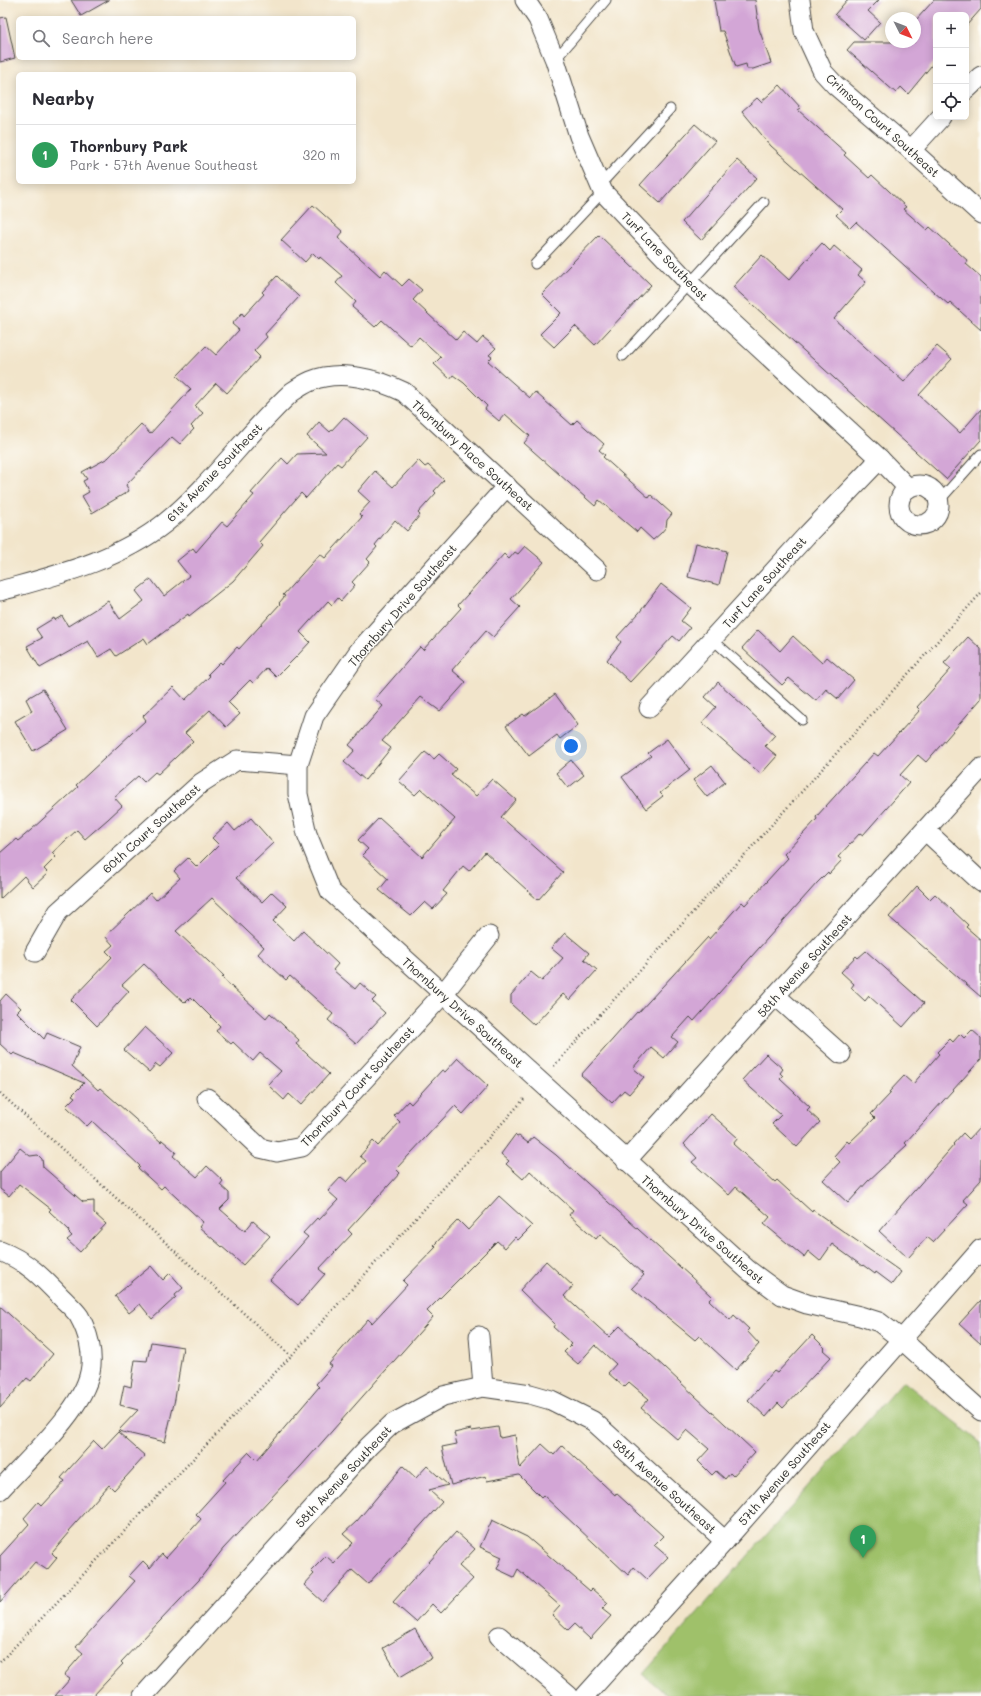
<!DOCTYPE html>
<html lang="en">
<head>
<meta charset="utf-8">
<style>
	:root { --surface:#fff; --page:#f7f7f7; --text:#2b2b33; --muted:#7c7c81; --line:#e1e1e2; --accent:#db2777 }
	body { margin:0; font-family:Mali,sans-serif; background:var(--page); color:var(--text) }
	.controls { position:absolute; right:12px; top:12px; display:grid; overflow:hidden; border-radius:6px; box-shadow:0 2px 10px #0003 }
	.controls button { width:36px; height:36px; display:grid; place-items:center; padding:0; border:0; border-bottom:1px solid var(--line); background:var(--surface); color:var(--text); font:20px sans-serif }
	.compass { position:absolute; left:885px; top:12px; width:36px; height:36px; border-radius:50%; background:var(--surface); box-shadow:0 2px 10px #0003; rotate:132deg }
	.you { position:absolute; left:571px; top:746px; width:14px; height:14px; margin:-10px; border:3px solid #fff; border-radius:50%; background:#1a73e8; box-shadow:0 0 0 6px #1a73e833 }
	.badge { display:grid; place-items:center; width:26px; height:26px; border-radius:50%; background:var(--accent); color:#fff; font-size:13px; font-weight:700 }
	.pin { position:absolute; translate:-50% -33px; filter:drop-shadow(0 1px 2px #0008) }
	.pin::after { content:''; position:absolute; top:21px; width:14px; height:12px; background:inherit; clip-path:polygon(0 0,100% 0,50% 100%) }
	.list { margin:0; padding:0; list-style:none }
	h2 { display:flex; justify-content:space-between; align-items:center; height:52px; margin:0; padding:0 16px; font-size:17px }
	h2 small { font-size:13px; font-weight:400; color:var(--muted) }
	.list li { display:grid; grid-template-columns:26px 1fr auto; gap:12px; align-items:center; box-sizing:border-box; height:60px; padding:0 16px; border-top:1px solid var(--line) }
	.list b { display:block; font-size:15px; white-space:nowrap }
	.list p { margin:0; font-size:13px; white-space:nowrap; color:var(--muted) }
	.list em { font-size:13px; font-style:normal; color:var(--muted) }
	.icon { flex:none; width:22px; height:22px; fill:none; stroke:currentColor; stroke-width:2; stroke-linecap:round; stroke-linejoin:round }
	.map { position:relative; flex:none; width:981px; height:1696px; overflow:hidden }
	.search { position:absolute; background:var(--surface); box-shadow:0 2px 10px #0003; left:16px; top:16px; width:340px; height:44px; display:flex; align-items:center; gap:10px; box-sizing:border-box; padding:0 14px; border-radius:6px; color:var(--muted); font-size:15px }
	.panel { position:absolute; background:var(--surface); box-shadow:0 2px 10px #0003; left:16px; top:72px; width:340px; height:112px; border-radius:6px }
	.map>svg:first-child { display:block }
	.green { fill:#9fc16a; stroke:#65764a }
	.building { fill:#d3a6d6 }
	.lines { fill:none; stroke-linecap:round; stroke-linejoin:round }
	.lane-casing { stroke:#494743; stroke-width:11 }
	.street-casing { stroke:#494743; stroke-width:21 }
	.path { stroke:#494743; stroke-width:2.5; stroke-dasharray:1 3; stroke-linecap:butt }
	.lane { stroke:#fff; stroke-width:9 }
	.street { stroke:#fff; stroke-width:19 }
	.labels { text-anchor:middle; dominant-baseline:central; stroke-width:3; stroke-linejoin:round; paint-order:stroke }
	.street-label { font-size:12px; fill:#2b2b2b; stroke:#fdfcf7 }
</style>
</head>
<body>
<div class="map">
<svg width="981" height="1696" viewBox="0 0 981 1696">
	<rect width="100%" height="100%" fill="#fdfcf7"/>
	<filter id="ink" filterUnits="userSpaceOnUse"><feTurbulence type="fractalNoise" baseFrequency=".025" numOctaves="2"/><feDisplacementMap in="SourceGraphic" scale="8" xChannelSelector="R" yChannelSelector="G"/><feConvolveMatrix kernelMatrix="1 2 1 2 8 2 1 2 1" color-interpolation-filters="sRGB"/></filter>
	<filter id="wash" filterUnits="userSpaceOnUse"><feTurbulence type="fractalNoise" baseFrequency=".012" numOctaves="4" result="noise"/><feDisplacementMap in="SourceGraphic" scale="16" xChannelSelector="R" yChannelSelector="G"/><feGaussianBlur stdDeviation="0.9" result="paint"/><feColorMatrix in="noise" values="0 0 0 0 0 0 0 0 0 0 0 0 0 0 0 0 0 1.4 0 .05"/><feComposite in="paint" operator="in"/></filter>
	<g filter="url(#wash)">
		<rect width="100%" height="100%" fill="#f2e5cb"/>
		<polygon class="green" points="903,1381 981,1443 981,1696 668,1696 643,1674"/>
		<g id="blocks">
			<g class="building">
				<polygon points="71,0 109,0 81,16"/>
				<polygon points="714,0 755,0 759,29 771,63 753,69 747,69 746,64 736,67 723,31 719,31"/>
				<polygon points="847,0 879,0 868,11 880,22 864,40 835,14"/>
				<polygon points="934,0 981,0 981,9 966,26 966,15 936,15 936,60 908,94 901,87 896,93 847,50 854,42 915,42 915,21"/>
				<polygon points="6,17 15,58 0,62 0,18"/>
				<polygon points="780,85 801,108 798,110 846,153 844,155 869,178 872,175 906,207 903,209 927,230 930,227 968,261 966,264 981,277 981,330 950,302 948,304 934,292 856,222 850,228 836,215 842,209 771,146 742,111 757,98 761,102"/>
				<polygon points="695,124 715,141 660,203 640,185"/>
				<polygon points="737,160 757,178 701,240 682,222"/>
				<polygon points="313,205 343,232 338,238 380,276 385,270 402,286 409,279 422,290 413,300 456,340 463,332 477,344 483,337 496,348 489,355 492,357 488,361 530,398 535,392 572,425 577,420 604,444 599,450 605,455 603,457 649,498 651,495 672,514 667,520 666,527 661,533 653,540 640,528 637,532 599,500 595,506 524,443 530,436 505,414 499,421 485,409 487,406 464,383 453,375 450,379 434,364 441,357 419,337 411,346 382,320 375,327 352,307 356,302 336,283 342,276 320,257 319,259 313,253 305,262 281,240"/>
				<polygon points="599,235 651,285 595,345 575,326 554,347 540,334 561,313 542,294"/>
				<polygon points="822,243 830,251 834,246 862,270 858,275 866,282 834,319 904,382 937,346 952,359 919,395 960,433 981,409 981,440 946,479 733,287 762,255 789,280"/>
				<polygon points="277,276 299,297 265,334 267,337 254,351 260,357 227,393 216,383 195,406 203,413 191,426 194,429 180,444 172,437 126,485 129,491 92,513 82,496 89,492 83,481 87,479 82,472 108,458 141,424 150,434 191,389 177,376 206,346 216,355 239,330 232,324 242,313 244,316 264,294 262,292"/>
				<polygon points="344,417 367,437 341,466 337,463 306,498 301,493 259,542 263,546 233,581 189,616 188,614 148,644 144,638 116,656 111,649 98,657 88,641 40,668 27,646 42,638 36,629 54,618 55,620 62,616 68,626 108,601 120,619 144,601 136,591 151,579 164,596 189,576 177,561 193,548 196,552 222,522 227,526 254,495 251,493 282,458 288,464 297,454 326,453 307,436 319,422 330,432"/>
				<polygon points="418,460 425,467 428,465 444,480 434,491 436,493 418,513 420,515 407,531 395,520 375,545 377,547 367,559 370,562 352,582 355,585 341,601 338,598 332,605 328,601 300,632 310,642 298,655 276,677 267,668 253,683 250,680 228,702 240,714 226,727 210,710 185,733 193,741 158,774 155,772 144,782 138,776 114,797 122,806 108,819 85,839 77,830 52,853 56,857 44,869 48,873 33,887 24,876 0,899 0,853 16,839 18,841 31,830 78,787 76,785 146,720 143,716 173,687 185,700 210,676 208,674 220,662 222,664 237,647 239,649 280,604 279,603 285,596 283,595 320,554 325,558 362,517 359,514 370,502 358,491 375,471 393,487"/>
				<polygon points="696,543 727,551 719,585 688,577"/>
				<polygon points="525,546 544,562 511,599 520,607 493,637 486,631 452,670 466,682 440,711 421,697 382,741 391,748 365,780 344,762 355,750 349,745 383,706 375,699 420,647 423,650 461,608 458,605 504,554 509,559 515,552 518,554"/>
				<polygon points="661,584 691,608 681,621 690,628 679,641 673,636 630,682 607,660 621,642 617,637 639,613"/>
				<polygon points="758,630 780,651 793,636 822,663 827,657 854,680 838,699 826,689 816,701 789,678 782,685 742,648"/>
				<polygon points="968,637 981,649 981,699 926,762 918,755 900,775 909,783 863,835 860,833 838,857 842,860 829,874 828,872 817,883 694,1021 690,1017 672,1037 678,1042 664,1058 651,1047 633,1068 644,1077 629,1094 624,1090 612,1103 581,1075 637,1012 638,1013 708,937 709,939 742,902 745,905 788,858 784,854 817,819 816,817 874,753 878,756 920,710 917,707 951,669 944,663"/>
				<polygon points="718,682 775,735 765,746 777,756 761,774 702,723 716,707 705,697"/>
				<polygon points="43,689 68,730 33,751 15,721 32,711 26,699"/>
				<polygon points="555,694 578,725 560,739 557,735 529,756 506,726 523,714 525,716"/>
				<polygon points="667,739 690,770 660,793 663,796 646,809 622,777 651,756 648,753"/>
				<polygon points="425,752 434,759 439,754 456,769 451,775 476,796 492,779 516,800 501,817 563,872 538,900 485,852 469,871 463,866 443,891 447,894 433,909 425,902 411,916 379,890 388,879 362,855 368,849 358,840 379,818 422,857 455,819 421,789 415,795 399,781"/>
				<polygon points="571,760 584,775 568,788 556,773"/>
				<polygon points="712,765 725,782 707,797 693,780"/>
				<polygon points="251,818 273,843 236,878 262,902 272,892 287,906 273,921 294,941 303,931 338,964 333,970 355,989 360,983 376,997 372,1001 385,1013 356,1044 328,1020 333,1014 290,976 286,980 258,954 264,947 212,898 176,931 224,976 222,978 266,1018 270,1013 299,1040 296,1044 329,1074 301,1105 289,1094 284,1100 268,1085 281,1071 260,1053 253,1061 233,1042 231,1044 216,1031 220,1026 191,997 185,1003 144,964 122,985 129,991 97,1026 71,1000 112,957 106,951 113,945 105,936 150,893 156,900 180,878 174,871 188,858 197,867 219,845 212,838 228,823 235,831"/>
				<polygon points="917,886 930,899 935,894 968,925 966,927 981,940 981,997 889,917"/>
				<polygon points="565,933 589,953 584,959 597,970 570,1000 563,994 534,1025 511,1004 511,995 531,972 542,981 563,958 551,948"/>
				<polygon points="866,951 924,1003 903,1027 869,996 865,1001 851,988 854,984 841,972 856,956 858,958"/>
				<polygon points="6,994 21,1008 17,1012 44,1039 47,1033 80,1047 72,1066 98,1090 100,1088 161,1142 162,1140 176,1152 173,1156 197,1177 207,1166 223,1181 220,1185 229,1193 229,1200 220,1209 245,1231 253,1221 270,1236 243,1265 199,1227 203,1222 164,1186 161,1189 138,1168 140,1166 92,1121 87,1126 66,1106 75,1097 72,1095 84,1083 14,1053 12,1055 0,1044 0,1001"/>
				<polygon points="145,1027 173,1053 160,1067 156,1064 149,1072 124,1050"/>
				<polygon points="972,1030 981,1038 981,1059 905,1143 907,1145 868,1181 848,1203 823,1180 840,1162 834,1156 847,1141 849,1143 875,1118 871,1114 891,1093 889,1092 904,1076 913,1084 939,1054 937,1052 950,1039 953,1042 960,1034 964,1038"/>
				<polygon points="766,1054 783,1069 780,1073 783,1076 780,1079 810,1107 807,1110 820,1122 797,1147 772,1124 781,1115 742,1080"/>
				<polygon points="458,1058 488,1086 463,1114 455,1106 396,1169 400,1173 348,1230 352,1234 319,1269 325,1274 298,1305 270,1280 308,1237 303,1233 317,1218 319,1220 338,1200 328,1191 341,1177 347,1182 366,1161 360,1156 373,1141 378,1146 400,1122 394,1116 408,1101 411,1104 442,1070 445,1072"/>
				<polygon points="711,1114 738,1138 733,1144 775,1182 777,1180 812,1212 813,1210 901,1272 892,1284 876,1272 875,1274 863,1265 862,1266 832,1244 820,1261 808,1251 804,1257 764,1224 770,1217 736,1187 729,1195 692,1162 697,1158 684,1144"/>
				<polygon points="981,1126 981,1180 963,1200 968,1204 933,1242 927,1237 908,1258 879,1231 954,1145 953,1144 963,1133 969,1139"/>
				<polygon points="515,1135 517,1137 519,1136 528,1143 533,1137 556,1155 690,1276 712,1297 709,1300 730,1320 734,1315 749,1329 747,1331 759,1344 736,1370 699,1336 695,1340 632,1288 644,1275 600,1234 596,1239 569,1215 573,1210 530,1171 523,1179 506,1164 509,1161 501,1154"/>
				<polygon points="20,1148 30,1156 38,1155 42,1159 43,1167 83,1202 94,1201 94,1213 106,1224 80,1252 67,1240 72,1236 68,1232 69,1230 49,1211 51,1209 19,1184 9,1196 0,1189 0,1172"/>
				<polygon points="499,1196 532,1226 518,1240 515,1237 505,1248 497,1241 427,1311 433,1317 301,1466 223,1549 199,1580 121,1662 123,1664 93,1696 55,1696 70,1679 64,1675 83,1653 76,1647 135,1581 129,1576 143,1561 150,1568 162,1554 166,1558 201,1519 196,1514 225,1482 223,1480 249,1452 257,1460 319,1387 316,1384 332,1366 329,1364 368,1319 372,1323 407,1285 403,1281 436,1247 434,1245 458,1220 468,1230"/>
				<polygon points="546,1261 573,1286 564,1296 609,1337 620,1326 755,1452 733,1476 730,1473 725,1479 716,1471 712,1475 698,1461 709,1449 687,1430 678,1440 641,1408 649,1399 629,1382 624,1387 608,1373 616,1364 595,1345 578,1364 564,1352 572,1344 553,1327 555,1324 520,1290"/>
				<polygon points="151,1266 163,1280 170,1273 183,1288 175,1295 176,1297 152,1319 140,1304 129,1313 115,1296"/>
				<polygon points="981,1300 981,1344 959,1324"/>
				<polygon points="0,1306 53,1354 31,1381 27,1378 0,1408"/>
				<polygon points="812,1335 825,1348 823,1350 831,1357 783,1408 778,1403 766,1417 748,1400 774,1371 777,1373"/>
				<polygon points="151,1342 183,1347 175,1399 165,1442 118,1431 138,1410 120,1405 124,1385 131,1387 135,1360 147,1361"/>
				<polygon points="498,1427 500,1438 515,1435 520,1468 542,1444 554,1455 562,1446 615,1495 616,1493 663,1536 654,1545 668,1557 647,1579 634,1567 628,1575 543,1495 541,1497 519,1475 487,1481 486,1476 451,1485 442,1447 457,1444 454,1433 471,1429 472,1431"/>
				<polygon points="118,1432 145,1456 114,1490 109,1485 68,1531 70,1532 52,1553 57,1558 47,1570 35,1562 0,1602 0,1556 29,1524 24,1518 38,1502 42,1506 65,1481 61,1478 94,1441 102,1449"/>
				<polygon points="403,1466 416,1478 427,1466 448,1485 429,1490 442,1502 368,1584 352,1570 323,1602 304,1585 314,1574 311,1571 326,1556 334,1563 353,1543 343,1534 357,1521"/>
				<polygon points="492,1520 527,1537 590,1591 592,1589 608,1603 602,1609 611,1616 590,1639 574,1624 568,1630 552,1615 560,1606 518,1569 514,1577 497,1569 502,1557 480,1547"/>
				<polygon points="456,1532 475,1549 459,1566 473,1579 441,1613 432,1604 416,1622 393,1602"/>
				<polygon points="415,1629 432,1658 400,1677 383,1648"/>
			</g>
		</g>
	</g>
	<g filter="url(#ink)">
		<use href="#blocks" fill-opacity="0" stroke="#494743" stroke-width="1"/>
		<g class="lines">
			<defs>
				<g id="lane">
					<polyline points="555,60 606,0"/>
					<polyline points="600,185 670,109"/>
					<polyline points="535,264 603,192"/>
					<polyline points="623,356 764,202"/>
					<polyline points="939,501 981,454"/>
					<polyline points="712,639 802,720"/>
				</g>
				<g id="street">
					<polyline points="525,0 538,19 555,60 579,136 603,192 689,283 880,459 908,488"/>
					<polyline points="800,0 804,31 823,72 835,85 911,150 981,214"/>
					<polyline points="966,90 981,76"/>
					<polyline points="911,150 941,117"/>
					<circle cx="919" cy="505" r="20"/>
					<polyline points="507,486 359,651 314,716 298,765 298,794 307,834 330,891 748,1270 782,1295 807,1304 860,1316 879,1322 901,1339 981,1411"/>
					<path d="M 0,591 C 57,575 117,561 165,523 C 212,485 247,433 292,392 C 298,388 304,384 311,381 C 340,369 377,379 404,392 L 597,570"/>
					<polyline points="649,708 806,536 880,459"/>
					<polyline points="926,831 981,882"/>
					<polyline points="35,952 58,912 201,783 237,760 298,765"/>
					<polyline points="776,996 841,1054"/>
					<polyline points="207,1098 260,1148 277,1152 302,1147 443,994 489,936"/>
					<polyline points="626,1161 981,768"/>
					<path d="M 0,1251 C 27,1261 43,1278 62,1298 C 68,1304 75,1310 79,1316 C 88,1332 94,1354 90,1372 C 83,1410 26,1461 0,1490"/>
					<polyline points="479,1336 483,1387"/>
					<polyline points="499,1636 569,1696"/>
					<polyline points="143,1696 369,1446 392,1424 443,1396 483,1387 530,1394 551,1400 593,1421 725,1541"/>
					<polyline points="585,1696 725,1541 981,1249"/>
				</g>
			</defs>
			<use href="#lane" class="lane-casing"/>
			<use href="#street" class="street-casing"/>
			<g class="path">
				<polyline points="554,1066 981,593"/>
				<polyline points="0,1093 291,1356"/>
				<polyline points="0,1662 291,1356 525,1098"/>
			</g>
			<use href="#lane" class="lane"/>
			<use href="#street" class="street"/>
		</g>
	</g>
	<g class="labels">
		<g class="street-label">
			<text transform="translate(883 125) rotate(42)">Crimson Court Southeast</text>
			<text transform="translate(665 256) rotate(46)">Turf Lane Southeast</text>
			<text transform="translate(473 455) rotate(42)">Thornbury Place Southeast</text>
			<text transform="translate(214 472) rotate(-46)">61st Avenue Southeast</text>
			<text transform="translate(764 582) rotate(-48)">Turf Lane Southeast</text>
			<text transform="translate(402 605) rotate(-49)">Thornbury Drive Southeast</text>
			<text transform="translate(151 828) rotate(-42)">60th Court Southeast</text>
			<text transform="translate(804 965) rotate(-48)">58th Avenue Southeast</text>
			<text transform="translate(463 1012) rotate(42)">Thornbury Drive Southeast</text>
			<text transform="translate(357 1086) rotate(-47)">Thornbury Court Southeast</text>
			<text transform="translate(703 1229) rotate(41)">Thornbury Drive Southeast</text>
			<text transform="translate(784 1473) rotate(-49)">57th Avenue Southeast</text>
			<text transform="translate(343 1476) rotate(-47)">58th Avenue Southeast</text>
			<text transform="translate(665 1486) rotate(42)">58th Avenue Southeast</text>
		</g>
	</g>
</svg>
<div class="controls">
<button>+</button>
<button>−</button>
<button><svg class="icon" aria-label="locate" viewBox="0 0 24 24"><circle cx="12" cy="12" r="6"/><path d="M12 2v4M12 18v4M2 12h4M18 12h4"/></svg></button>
</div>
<svg class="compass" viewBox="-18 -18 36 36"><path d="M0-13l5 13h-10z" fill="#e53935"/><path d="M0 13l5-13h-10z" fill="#7c7c81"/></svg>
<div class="you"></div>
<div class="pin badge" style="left:863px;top:1558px;background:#2e9e5b">1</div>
<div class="search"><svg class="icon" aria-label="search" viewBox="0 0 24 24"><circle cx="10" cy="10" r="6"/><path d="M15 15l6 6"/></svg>Search here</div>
<section class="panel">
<h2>Nearby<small></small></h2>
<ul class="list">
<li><span class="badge" style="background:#2e9e5b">1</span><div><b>Thornbury Park</b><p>Park · 57th Avenue Southeast</p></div><em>320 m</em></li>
</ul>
</section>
</div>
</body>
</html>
